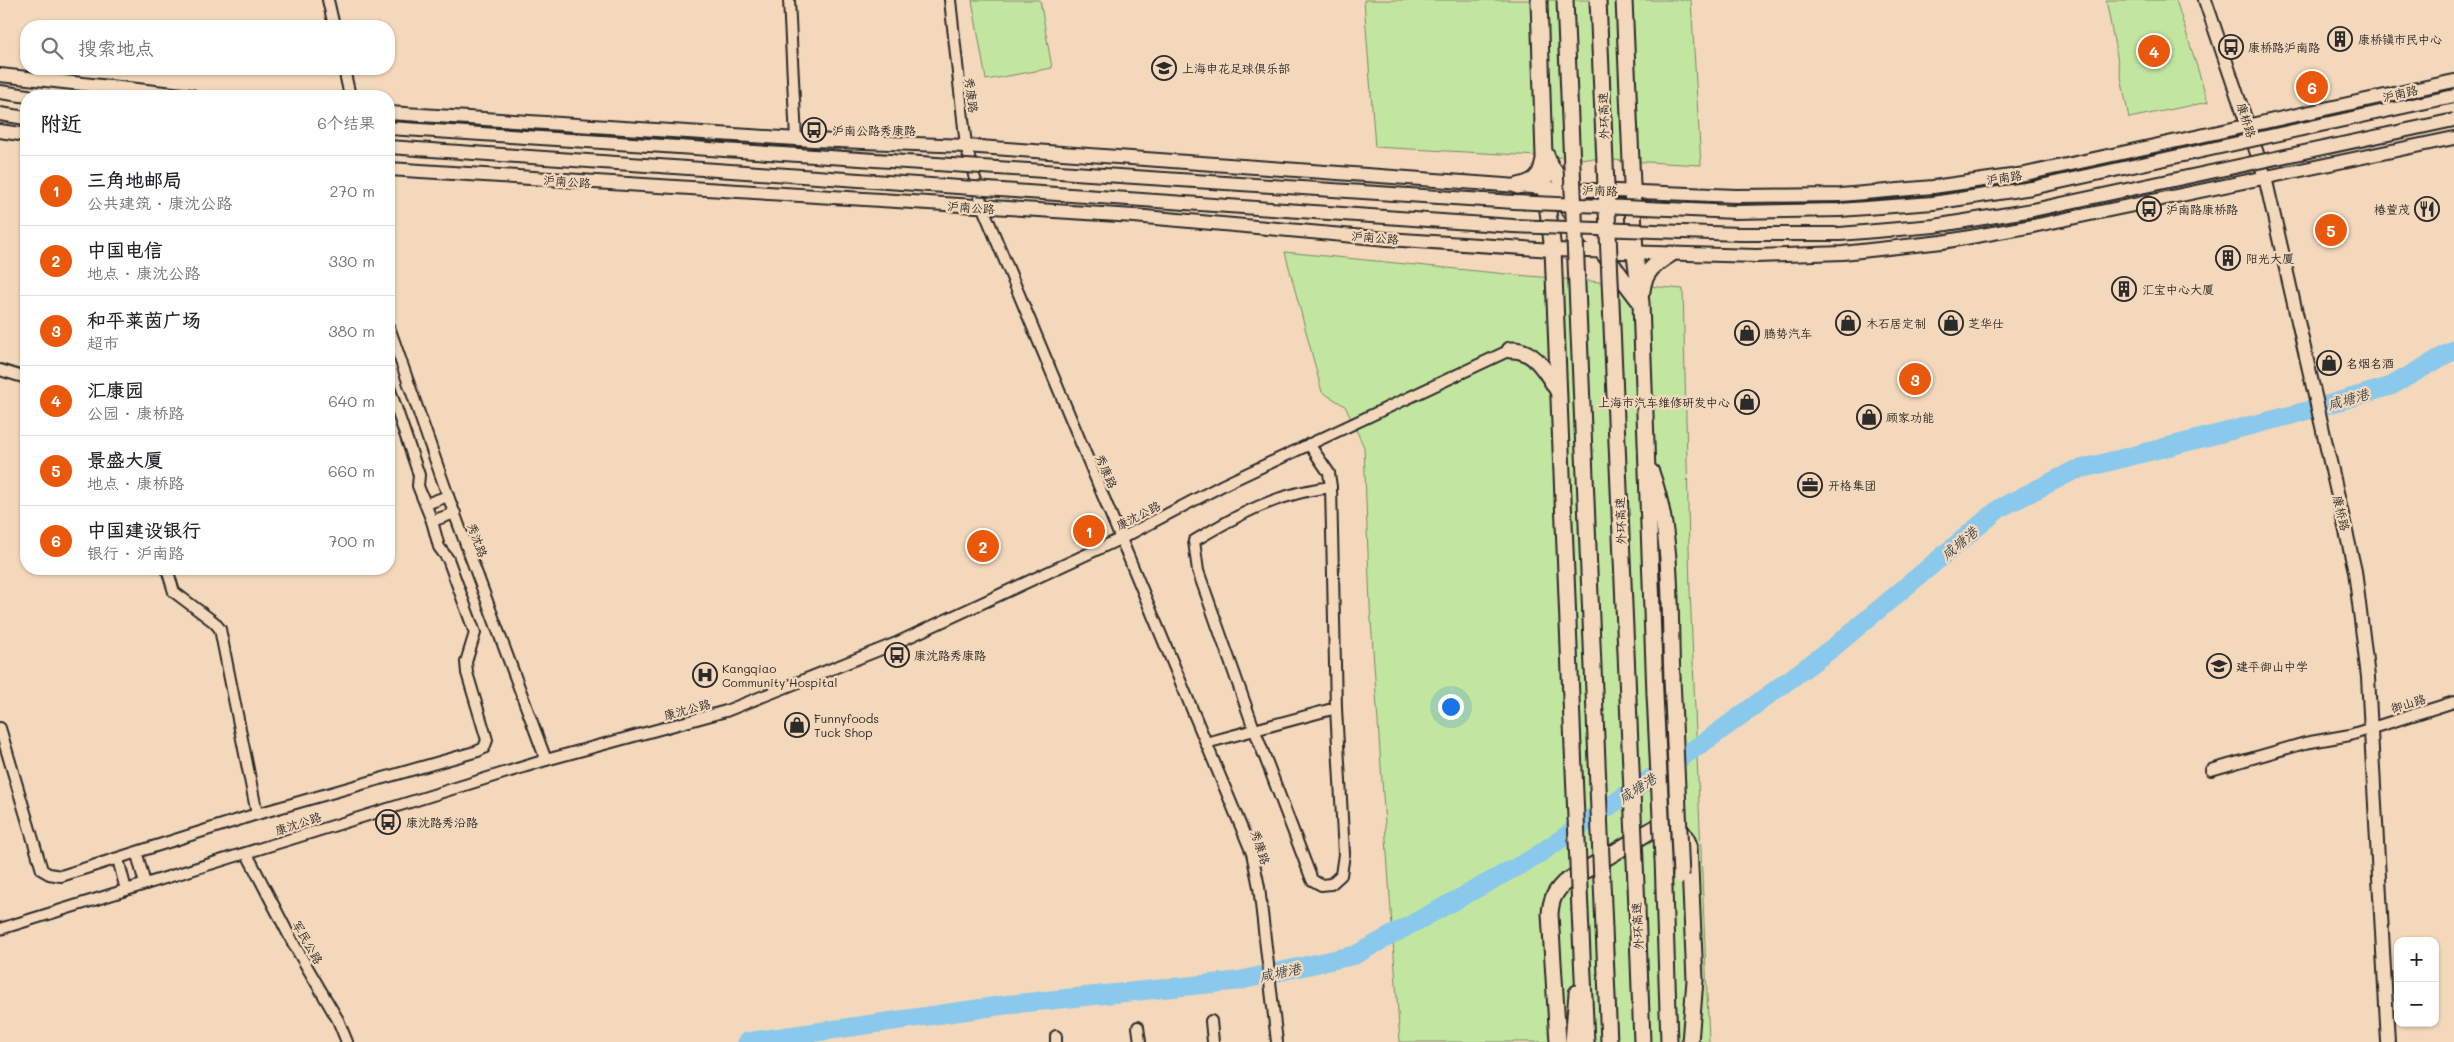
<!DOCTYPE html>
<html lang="zh">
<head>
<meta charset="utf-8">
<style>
	:root { --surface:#fff; --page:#f2f2f2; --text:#202124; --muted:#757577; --line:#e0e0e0; --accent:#ea580c }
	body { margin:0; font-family:Mali,"LXGW WenKai TC",sans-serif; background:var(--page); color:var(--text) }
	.controls { position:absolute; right:15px; bottom:15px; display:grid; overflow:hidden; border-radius:10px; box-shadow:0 1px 4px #0004 }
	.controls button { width:45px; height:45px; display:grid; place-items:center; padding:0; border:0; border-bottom:1px solid var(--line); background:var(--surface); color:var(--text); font:25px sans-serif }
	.you { position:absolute; left:1450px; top:706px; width:18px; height:18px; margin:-12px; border:4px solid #fff; border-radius:50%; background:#1a73e8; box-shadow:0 0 0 8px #1a73e833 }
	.badge { display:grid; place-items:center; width:32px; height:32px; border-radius:50%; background:var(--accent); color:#fff; font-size:16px; font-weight:700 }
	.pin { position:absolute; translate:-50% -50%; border:2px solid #fff; box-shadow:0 1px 5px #0006 }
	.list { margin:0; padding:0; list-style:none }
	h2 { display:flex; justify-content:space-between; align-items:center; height:65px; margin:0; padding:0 20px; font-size:21px }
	h2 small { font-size:16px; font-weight:400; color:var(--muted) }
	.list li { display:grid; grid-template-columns:32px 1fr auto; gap:15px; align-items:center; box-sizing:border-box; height:70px; padding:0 20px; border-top:1px solid var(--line) }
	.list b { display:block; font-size:19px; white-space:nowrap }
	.list p { margin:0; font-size:16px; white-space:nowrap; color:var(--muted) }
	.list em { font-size:16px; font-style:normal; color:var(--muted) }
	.icon { flex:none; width:28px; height:28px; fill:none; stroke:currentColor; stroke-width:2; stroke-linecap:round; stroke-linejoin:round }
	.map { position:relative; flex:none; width:2454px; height:1042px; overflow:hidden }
	.search { position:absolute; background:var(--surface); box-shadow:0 1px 4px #0004; left:20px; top:20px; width:375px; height:55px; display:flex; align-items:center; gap:12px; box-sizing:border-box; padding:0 18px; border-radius:20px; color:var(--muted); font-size:19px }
	.panel { position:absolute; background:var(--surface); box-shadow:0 1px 4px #0004; left:20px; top:90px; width:375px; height:485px; border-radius:20px }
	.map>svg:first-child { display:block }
	.green { fill:#c2e6a0; stroke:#768866 }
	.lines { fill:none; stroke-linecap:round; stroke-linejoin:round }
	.river { stroke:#8ac9eb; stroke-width:19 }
	.minor-casing { stroke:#2b2b2b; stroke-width:14 }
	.major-casing { stroke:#2b2b2b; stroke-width:16 }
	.highway-casing { stroke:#2b2b2b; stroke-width:19 }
	.minor { stroke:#f4d8bb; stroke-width:10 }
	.major { stroke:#f4d8bb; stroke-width:12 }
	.highway { stroke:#f4d8bb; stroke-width:15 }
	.major-bridge-casing { stroke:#2b2b2b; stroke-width:16; stroke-linecap:butt }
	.highway-bridge-casing { stroke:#2b2b2b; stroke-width:19; stroke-linecap:butt }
	.major-bridge { stroke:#f4d8bb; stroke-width:12 }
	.highway-bridge { stroke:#f4d8bb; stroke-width:15 }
	.labels { text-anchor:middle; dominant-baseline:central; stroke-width:4.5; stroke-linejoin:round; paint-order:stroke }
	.poi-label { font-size:12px; fill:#2b2b2b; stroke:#f4d8bb; text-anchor:start }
	.street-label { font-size:12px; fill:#2b2b2b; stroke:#f4d8bb }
	.water-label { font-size:14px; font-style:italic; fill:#3e4b51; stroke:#f4d8bb }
</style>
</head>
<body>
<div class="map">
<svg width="2454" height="1042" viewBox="0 0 2454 1042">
	<rect width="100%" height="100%" fill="#f4d8bb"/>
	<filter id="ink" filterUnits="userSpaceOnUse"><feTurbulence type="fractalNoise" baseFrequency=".02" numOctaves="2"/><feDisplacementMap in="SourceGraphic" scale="10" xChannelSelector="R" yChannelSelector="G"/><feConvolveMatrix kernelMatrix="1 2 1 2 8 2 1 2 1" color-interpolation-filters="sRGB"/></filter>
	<g filter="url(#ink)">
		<g class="green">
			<polygon points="972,0 1040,0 1052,68 986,80"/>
			<polygon points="1364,0 1691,0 1701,165 1375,147"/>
			<polygon points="2106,0 2176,0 2208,102 2129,118"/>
			<polygon points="1285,252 1517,275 1683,289 1690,590 1709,1042 1400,1042 1370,606 1364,447 1345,406 1322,392"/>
		</g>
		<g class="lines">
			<polyline class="river" points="747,1042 1012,1004 1237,981 1355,955 1533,858 1713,736 1835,646 2000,508 2073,471 2292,415 2391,386 2454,350"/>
			<defs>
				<g id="minor">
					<polyline points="328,0 334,26"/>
					<polyline points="789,0 796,139"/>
					<polyline points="950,0 966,146 983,208 1252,853 1259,887 1277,1042"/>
					<polyline points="344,69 350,96"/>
					<polyline points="389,327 448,496 546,760"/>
					<polyline points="0,370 26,378"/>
					<path d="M 1309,444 L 1329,473 L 1331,487 C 1278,493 1239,514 1194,541 L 1198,571 L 1253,726 L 1312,880 L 1321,885 L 1331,884 L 1341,875 L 1344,854 L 1336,708 L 1331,487"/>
					<polyline points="426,504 448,496"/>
					<polyline points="432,521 455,513"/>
					<polyline points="167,569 174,592 214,622 220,629 257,814"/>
					<polyline points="0,728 42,870 49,874 61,876 257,814 478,751 484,748 487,740 467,673 466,662 475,633 448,559 439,547 432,521 418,486 419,475 389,387"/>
					<polyline points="1206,743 1336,708"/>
					<polyline points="2211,770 2305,743 2350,735 2454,702"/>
					<polyline points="137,854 145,884"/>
					<polyline points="247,854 293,943 338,1020 347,1042"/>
					<polyline points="118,859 126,890"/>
					<polyline points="0,929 546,760 726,711 894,644 1122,538 1225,484 1510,350"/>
					<polyline points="1211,1021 1213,1042"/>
					<polyline points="1138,1027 1140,1042"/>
					<polyline points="1056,1036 1056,1042"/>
				</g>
				<g id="major">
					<polyline points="2205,0 2265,177 2355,571 2368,677 2388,1042"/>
					<polyline points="0,75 192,96"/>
					<polyline points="0,92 28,96"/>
					<polyline points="389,113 813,140 966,146 1545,188 1736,196 1841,195 1933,187 2025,174 2454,81"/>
					<polyline points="0,131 26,135"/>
					<polyline points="389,169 1134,216 1387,239 1553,250 1756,256 1843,253 1942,242 2033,226 2454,138"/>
				</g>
				<g id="highway">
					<polyline points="1539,0 1545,188 1553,250 1573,747"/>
					<polyline points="1624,0 1635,254 1641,303 1655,694"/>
					<path d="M 1546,155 L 1551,167 C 1577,198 1602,230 1635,254"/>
					<path d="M 1518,186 C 1532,183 1541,178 1543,163"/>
					<polyline points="1545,188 1561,201 1577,218 1638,299"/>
					<path d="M 1642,291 C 1644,271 1655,264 1671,254"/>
					<path d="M 1510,350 C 1534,348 1547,373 1558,391"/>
					<path d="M 1651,472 C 1674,536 1669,610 1672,678"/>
					<polyline points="1663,858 1669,1042"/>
					<polyline points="1637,908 1642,1042"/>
					<polyline points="1580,911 1586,1042"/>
					<polyline points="1604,929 1609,1042"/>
					<path d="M 1558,1042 L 1550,914 C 1551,900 1554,893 1564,883 L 1660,825 C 1677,824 1683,830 1689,845 L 1695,980 L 1690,1042"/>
					<polyline points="1573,1042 1577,993"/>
				</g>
			</defs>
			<use href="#minor" class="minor-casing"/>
			<use href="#major" class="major-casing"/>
			<use href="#highway" class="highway-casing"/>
			<use href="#minor" class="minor"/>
			<use href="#major" class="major"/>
			<use href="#highway" class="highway"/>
			<defs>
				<g id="major-bridge">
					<polyline points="0,114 26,118"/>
					<polyline points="389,128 1514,202 1735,212 1840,210 1933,203 2032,188 2454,96"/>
					<polyline points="389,147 1513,226 1740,234 1840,234 1934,226 2033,210 2454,120"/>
				</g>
				<g id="highway-bridge">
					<polyline points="1565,0 1604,929"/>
					<polyline points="1598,0 1637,908"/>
					<polyline points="1672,678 1681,876"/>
					<polyline points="1655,694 1663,858"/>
					<polyline points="1573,747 1580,911"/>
				</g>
			</defs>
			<use href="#major-bridge" class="major-bridge-casing"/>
			<use href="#highway-bridge" class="highway-bridge-casing"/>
			<use href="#major-bridge" class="major-bridge"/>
			<use href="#highway-bridge" class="highway-bridge"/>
		</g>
	</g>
	<defs>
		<symbol id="building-ring" viewBox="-11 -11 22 22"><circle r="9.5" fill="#f4d8bb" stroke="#2b2b2b" stroke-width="1.5"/><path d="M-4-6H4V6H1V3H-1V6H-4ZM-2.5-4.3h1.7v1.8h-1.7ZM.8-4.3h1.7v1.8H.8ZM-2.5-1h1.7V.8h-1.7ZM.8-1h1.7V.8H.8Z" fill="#2b2b2b"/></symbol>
		<symbol id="bus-ring" viewBox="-11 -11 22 22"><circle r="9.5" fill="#f4d8bb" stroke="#2b2b2b" stroke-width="1.5"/><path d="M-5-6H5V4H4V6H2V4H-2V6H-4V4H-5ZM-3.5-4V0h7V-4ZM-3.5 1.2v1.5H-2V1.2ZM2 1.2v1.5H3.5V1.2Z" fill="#2b2b2b"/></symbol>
		<symbol id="school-ring" viewBox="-11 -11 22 22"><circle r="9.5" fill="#f4d8bb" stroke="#2b2b2b" stroke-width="1.5"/><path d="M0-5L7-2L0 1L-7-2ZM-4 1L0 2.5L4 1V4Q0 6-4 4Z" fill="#2b2b2b"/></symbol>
		<symbol id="restaurant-ring" viewBox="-11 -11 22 22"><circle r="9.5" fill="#f4d8bb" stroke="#2b2b2b" stroke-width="1.5"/><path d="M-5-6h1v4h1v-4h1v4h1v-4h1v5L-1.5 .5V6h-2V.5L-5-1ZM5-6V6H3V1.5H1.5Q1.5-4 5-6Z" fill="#2b2b2b"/></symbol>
		<symbol id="shop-ring" viewBox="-11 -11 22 22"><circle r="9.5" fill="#f4d8bb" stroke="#2b2b2b" stroke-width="1.5"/><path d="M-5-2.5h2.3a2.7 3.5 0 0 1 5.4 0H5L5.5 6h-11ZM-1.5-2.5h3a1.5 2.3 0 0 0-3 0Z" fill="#2b2b2b"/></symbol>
		<symbol id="office-ring" viewBox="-11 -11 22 22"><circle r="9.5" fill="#f4d8bb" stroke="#2b2b2b" stroke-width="1.5"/><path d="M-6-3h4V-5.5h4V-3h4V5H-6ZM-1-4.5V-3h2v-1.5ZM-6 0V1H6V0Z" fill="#2b2b2b"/></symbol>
		<symbol id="hospital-ring" viewBox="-11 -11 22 22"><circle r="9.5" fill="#f4d8bb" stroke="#2b2b2b" stroke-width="1.5"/><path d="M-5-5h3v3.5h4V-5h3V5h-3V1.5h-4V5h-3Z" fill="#2b2b2b"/></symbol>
	</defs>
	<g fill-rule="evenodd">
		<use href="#building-ring" x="2326" y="25" width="28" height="28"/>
		<use href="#bus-ring" x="2217" y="33" width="28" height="28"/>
		<use href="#school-ring" x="1150" y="54" width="28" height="28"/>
		<use href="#bus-ring" x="800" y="116" width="28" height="28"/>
		<use href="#bus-ring" x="2135" y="195" width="28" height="28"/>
		<use href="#restaurant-ring" x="2413" y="195" width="28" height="28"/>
		<use href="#building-ring" x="2214" y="244" width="28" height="28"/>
		<use href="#building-ring" x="2110" y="275" width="28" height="28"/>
		<use href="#shop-ring" x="1834" y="309" width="28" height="28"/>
		<use href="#shop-ring" x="1937" y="309" width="28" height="28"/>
		<use href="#shop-ring" x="1733" y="319" width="28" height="28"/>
		<use href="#shop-ring" x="2315" y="349" width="28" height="28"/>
		<use href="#shop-ring" x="1733" y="388" width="28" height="28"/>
		<use href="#shop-ring" x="1855" y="403" width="28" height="28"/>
		<use href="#office-ring" x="1796" y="471" width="28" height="28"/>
		<use href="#bus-ring" x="883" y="641" width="28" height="28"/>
		<use href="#school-ring" x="2205" y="652" width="28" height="28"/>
		<use href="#hospital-ring" x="691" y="661" width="28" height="28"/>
		<use href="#shop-ring" x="783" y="711" width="28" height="28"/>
		<use href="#bus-ring" x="374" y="808" width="28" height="28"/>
	</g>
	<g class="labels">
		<g class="poi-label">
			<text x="2358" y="39">康桥镇市民中心</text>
			<text x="2248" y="47">康桥路沪南路</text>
			<text x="1182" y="68">上海申花足球俱乐部</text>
			<text x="832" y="130">沪南公路秀康路</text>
			<text x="2166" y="209">沪南路康桥路</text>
			<text x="2410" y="209" text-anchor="end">椿萱茂</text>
			<text x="2246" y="258">阳光大厦</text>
			<text x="2142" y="289">汇宝中心大厦</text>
			<text x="1866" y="323">木石居定制</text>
			<text x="1968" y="323">芝华仕</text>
			<text x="1764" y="333">腾势汽车</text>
			<text x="2346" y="363">名烟名酒</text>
			<text x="1730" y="402" text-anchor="end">上海市汽车维修研发中心</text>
			<text x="1886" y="417">顾家功能</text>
			<text x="1828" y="485">开格集团</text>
			<text x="914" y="655">康沈路秀康路</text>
			<text x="2236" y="666">建平御山中学</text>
			<text x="722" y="668">Kangqiao<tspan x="722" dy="14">Community Hospital</tspan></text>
			<text x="814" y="718">Funnyfoods<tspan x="814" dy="14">Tuck Shop</tspan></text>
			<text x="406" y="822">康沈路秀沿路</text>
		</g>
		<g class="street-label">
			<text transform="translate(2400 93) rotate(-13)">沪南路</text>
			<text transform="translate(972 95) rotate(83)">秀康路</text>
			<text transform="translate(1603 116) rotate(-92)">外环高速</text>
			<text transform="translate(2247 120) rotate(72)">康桥路</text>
			<text transform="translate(2004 177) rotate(-8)">沪南路</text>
			<text transform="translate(567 181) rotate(4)">沪南公路</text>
			<text transform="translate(1600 190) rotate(2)">沪南路</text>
			<text transform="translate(971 207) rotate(4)">沪南公路</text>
			<text transform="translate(1375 237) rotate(5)">沪南公路</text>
			<text transform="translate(1107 471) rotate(67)">秀康路</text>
			<text transform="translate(2342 513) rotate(77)">康桥路</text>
			<text transform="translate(1138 515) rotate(-27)">康沈公路</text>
			<text transform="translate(1620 521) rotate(-92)">外环高速</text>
			<text transform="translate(478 540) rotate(70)">秀沈路</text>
			<text transform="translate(2408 703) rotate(-17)">御山路</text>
			<text transform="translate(687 709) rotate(-15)">康沈公路</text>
			<text transform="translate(298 823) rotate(-18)">康沈公路</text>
			<text transform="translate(1261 847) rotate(72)">秀康路</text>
			<text transform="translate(1637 926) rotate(-93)">外环高速</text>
			<text transform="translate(308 942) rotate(60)">军民公路</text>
		</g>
		<g class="water-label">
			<text transform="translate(2348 399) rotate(-16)">咸塘港</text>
			<text transform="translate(1959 543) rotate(-40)">咸塘港</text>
			<text transform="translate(1637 788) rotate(-34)">咸塘港</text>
			<text transform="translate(1280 972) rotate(-12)">咸塘港</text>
		</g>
	</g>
</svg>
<div class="controls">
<button>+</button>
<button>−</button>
</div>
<div class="you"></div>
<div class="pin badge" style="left:1089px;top:531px">1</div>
<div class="pin badge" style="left:983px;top:546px">2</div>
<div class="pin badge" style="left:1915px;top:379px">3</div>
<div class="pin badge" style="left:2154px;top:51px">4</div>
<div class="pin badge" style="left:2331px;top:230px">5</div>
<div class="pin badge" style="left:2312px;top:87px">6</div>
<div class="search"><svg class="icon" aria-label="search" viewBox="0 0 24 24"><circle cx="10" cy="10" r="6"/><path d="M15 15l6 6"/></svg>搜索地点</div>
<section class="panel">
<h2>附近<small>6个结果</small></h2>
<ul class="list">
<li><span class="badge">1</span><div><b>三角地邮局</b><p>公共建筑 · 康沈公路</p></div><em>270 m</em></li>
<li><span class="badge">2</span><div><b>中国电信</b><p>地点 · 康沈公路</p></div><em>330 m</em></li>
<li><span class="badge">3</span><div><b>和平莱茵广场</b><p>超市</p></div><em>380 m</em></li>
<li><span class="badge">4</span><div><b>汇康园</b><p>公园 · 康桥路</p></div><em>640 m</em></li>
<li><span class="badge">5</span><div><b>景盛大厦</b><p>地点 · 康桥路</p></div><em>660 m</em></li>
<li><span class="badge">6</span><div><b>中国建设银行</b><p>银行 · 沪南路</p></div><em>700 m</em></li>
</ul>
</section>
</div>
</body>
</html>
